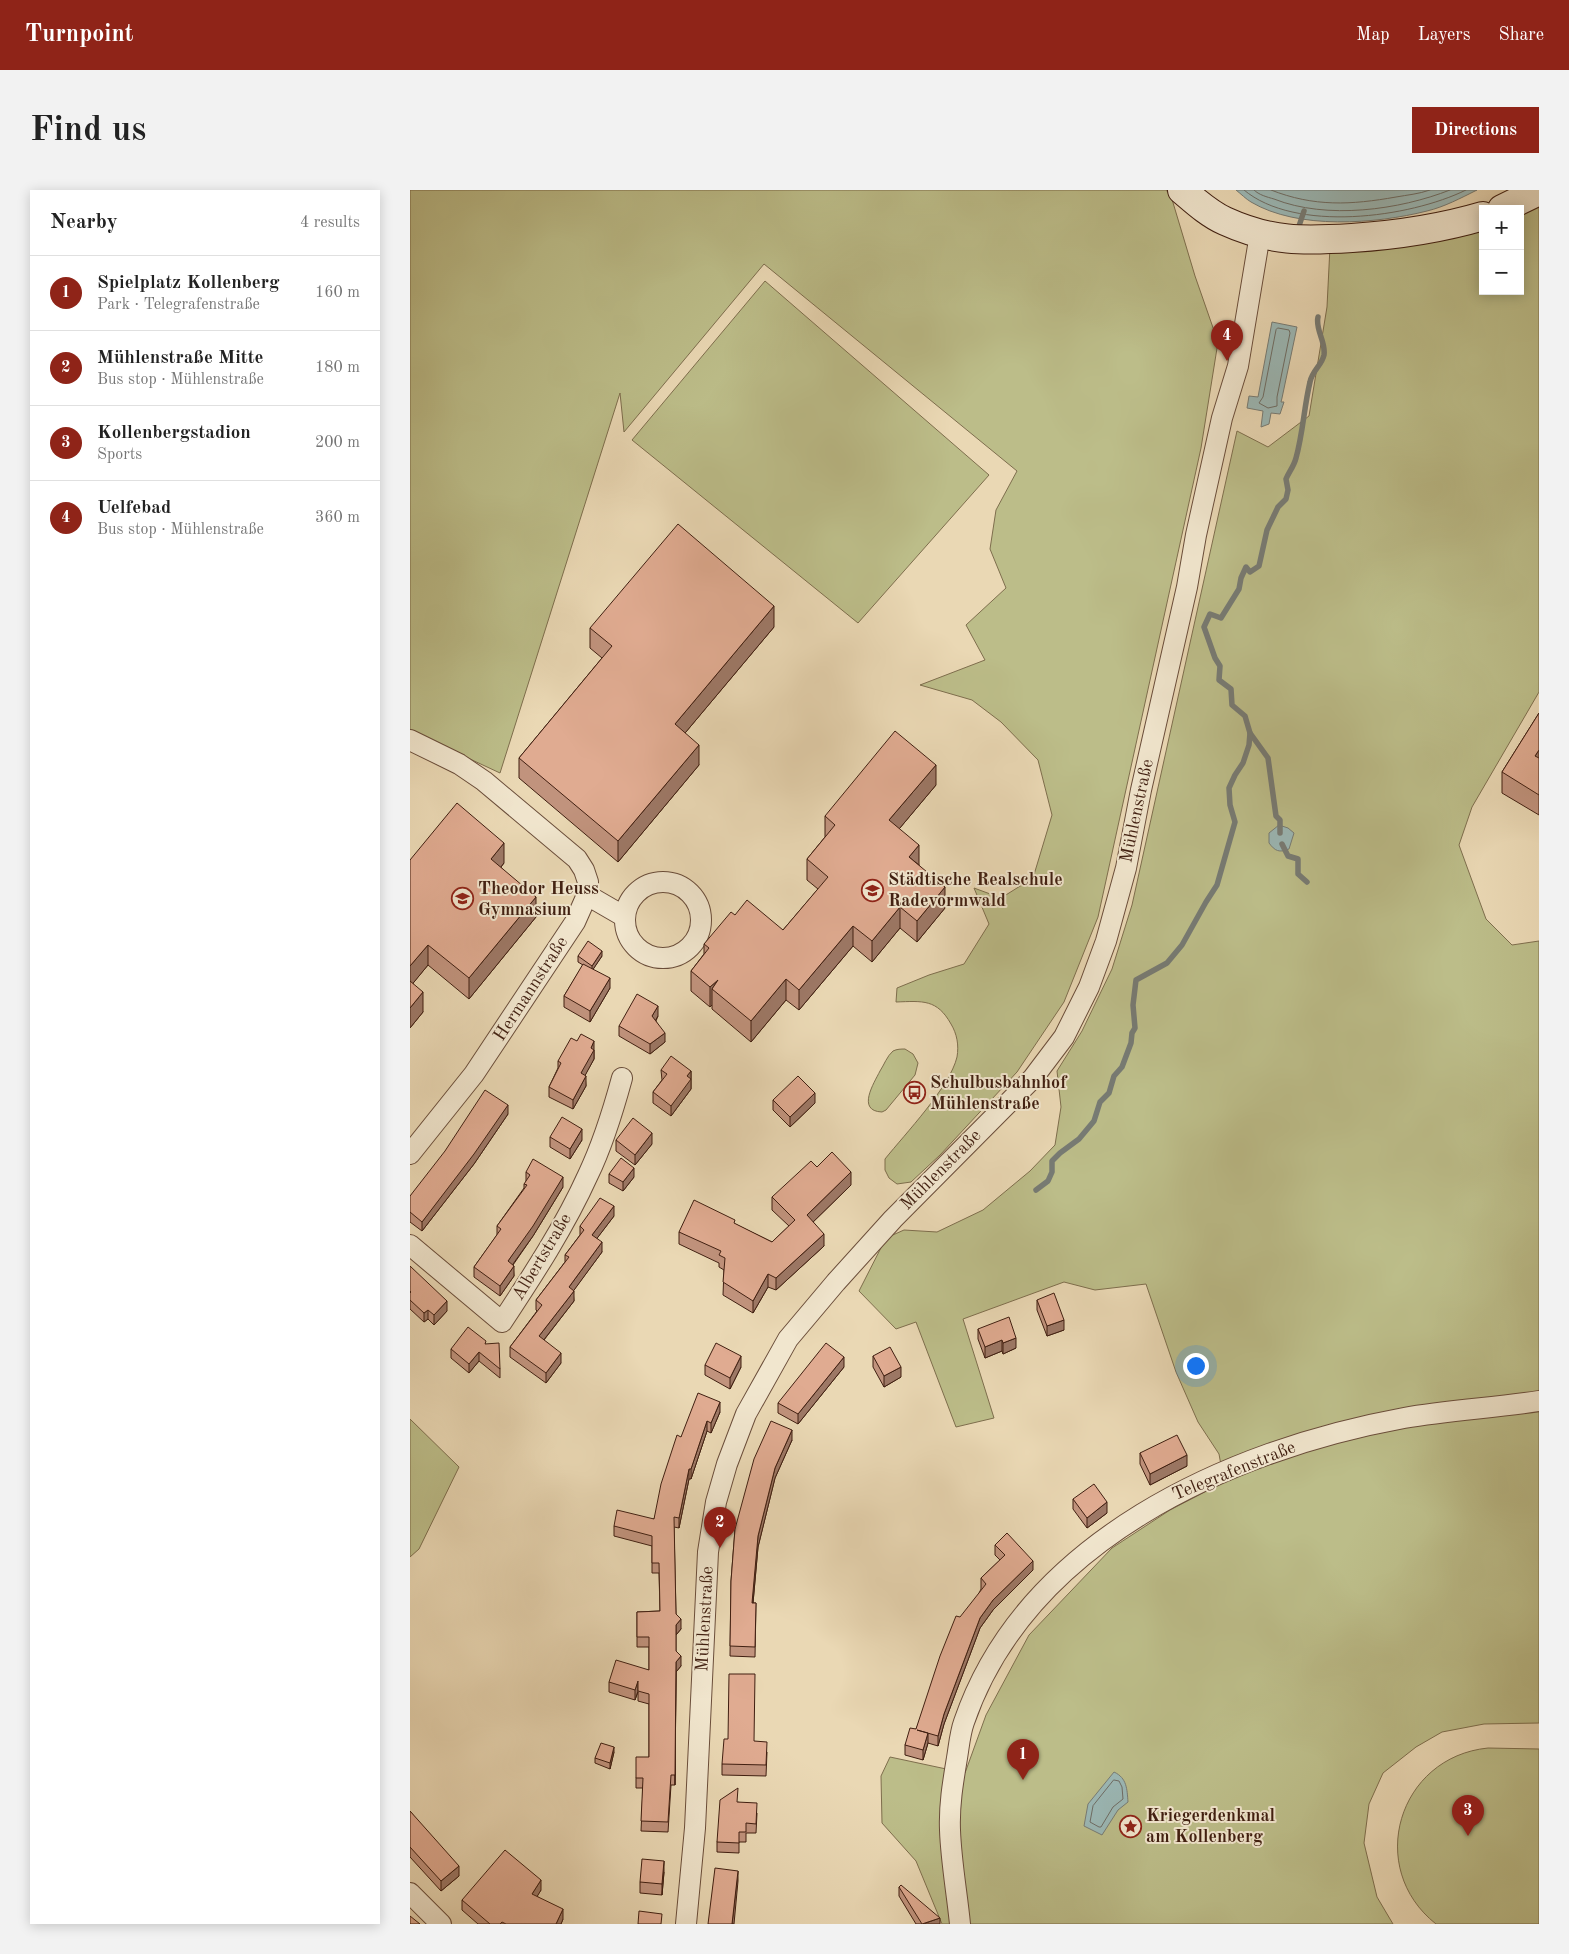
<!DOCTYPE html>
<html lang="en">
<head>
<meta charset="utf-8">
<style>
	:root { --surface:#fff; --page:#f2f2f2; --text:#222; --muted:#767676; --line:#e0e0e0; --accent:#8f2418 }
	body { margin:0; font-family:"Old Standard TT",serif; background:var(--page); color:var(--text) }
	.controls { position:absolute; right:15px; top:15px; display:grid; overflow:hidden; border-radius:0px; box-shadow:0 2px 12px #0003 }
	.controls button { width:45px; height:45px; display:grid; place-items:center; padding:0; border:0; border-bottom:1px solid var(--line); background:var(--surface); color:var(--text); font:25px sans-serif }
	.you { position:absolute; left:785px; top:1175px; width:18px; height:18px; margin:-12px; border:4px solid #fff; border-radius:50%; background:#1a73e8; box-shadow:0 0 0 8px #1a73e833 }
	.badge { display:grid; place-items:center; width:32px; height:32px; border-radius:50%; background:var(--accent); color:#fff; font-size:16px; font-weight:700 }
	.pin { position:absolute; translate:-50% -41px; filter:drop-shadow(0 1px 2px #0008) }
	.pin::after { content:''; position:absolute; top:26px; width:18px; height:15px; background:inherit; clip-path:polygon(0 0,100% 0,50% 100%) }
	.list { margin:0; padding:0; list-style:none }
	h2 { display:flex; justify-content:space-between; align-items:center; height:65px; margin:0; padding:0 20px; font-size:21px }
	h2 small { font-size:16px; font-weight:400; color:var(--muted) }
	.list li { display:grid; grid-template-columns:32px 1fr auto; gap:15px; align-items:center; box-sizing:border-box; height:75px; padding:0 20px; border-top:1px solid var(--line) }
	.list b { display:block; font-size:19px; white-space:nowrap }
	.list p { margin:0; font-size:16px; white-space:nowrap; color:var(--muted) }
	.list em { font-size:16px; font-style:normal; color:var(--muted) }
	.map { position:relative; flex:none; width:1129px; height:1734px; overflow:hidden; border-radius:0px }
	header { display:flex; align-items:center; gap:30px; box-sizing:border-box; height:70px; padding:0 25px; background:var(--accent); color:#fff }
	header strong { font-size:24px }
	nav { display:flex; gap:28px; margin-inline-start:auto; font-size:18px }
	.intro { display:flex; align-items:center; justify-content:space-between; box-sizing:border-box; height:120px; padding:0 30px }
	h1 { margin:0; font-size:35px }
	.button { padding:12px 22px; border-radius:0px; background:var(--accent); color:#fff; font-size:18px; font-weight:700 }
	main { display:flex; gap:30px; padding:0 30px }
	aside { flex:1; background:var(--surface); border-radius:0px; box-shadow:0 2px 12px #0003 }
	.map>svg:first-child { display:block }
	.green { fill:#bcbd89; stroke:#7e6e4d }
	.water { fill:#9bb8b6; stroke:#777b74 }
	.lines { fill:none; stroke-linecap:round; stroke-linejoin:round }
	.shore { stroke:#6e6c64; stroke-width:1 }
	.stream { stroke:#777b74; stroke-width:5.5 }
	.minor-casing { stroke:#6a4d3a; stroke-width:22 }
	.secondary-casing { stroke:#401f11; stroke-width:30 }
	.minor { stroke:#f1e6ce; stroke-width:20 }
	.secondary { stroke:#f1e6ce; stroke-width:28 }
	.wall { fill:#c1937d; stroke:#401f11 }
	.shaded-wall { fill:#9d7866; stroke:#401f11 }
	.building { fill:#e0ab91; stroke:#401f11 }
	.labels { text-anchor:middle; dominant-baseline:central; stroke-width:4; stroke-linejoin:round; paint-order:stroke }
	.street-label { font-size:18px; fill:#401f11; stroke:#f1e6ce }
	.poi-label { font-size:18px; font-weight:bold; fill:#401f11; stroke:#f1e6ce; text-anchor:start }
</style>
</head>
<body>
<header>
<strong>Turnpoint</strong>
<nav><a>Map</a><a>Layers</a><a>Share</a></nav>
</header>
<div class="intro"><h1>Find us</h1><a class="button">Directions</a></div>
<main>
<aside>
<h2>Nearby<small>4 results</small></h2>
<ul class="list">
<li><span class="badge">1</span><div><b>Spielplatz Kollenberg</b><p>Park · Telegrafenstraße</p></div><em>160 m</em></li>
<li><span class="badge">2</span><div><b>Mühlenstraße Mitte</b><p>Bus stop · Mühlenstraße</p></div><em>180 m</em></li>
<li><span class="badge">3</span><div><b>Kollenbergstadion</b><p>Sports</p></div><em>200 m</em></li>
<li><span class="badge">4</span><div><b>Uelfebad</b><p>Bus stop · Mühlenstraße</p></div><em>360 m</em></li>
</ul>
</aside>
<div class="map">
<svg width="1129" height="1734" viewBox="0 0 1129 1734">
	<rect width="100%" height="100%" fill="#ead8b4"/>
	<filter id="stains"><feTurbulence type="fractalNoise" baseFrequency=".004" numOctaves="4"/><feColorMatrix values="0 0 0 0 .2 0 0 0 0 .09 0 0 0 0 .02 0 0 0 .5 -.17"/></filter>
	<radialGradient id="worn" r=".72"><stop offset=".6" stop-color="#630" stop-opacity="0"/><stop offset="1" stop-color="#630" stop-opacity=".3"/></radialGradient>
	<g class="green">
		<path d="M 0,0 L 756,0 L 761,6 L 785,86 L 808,152 L 791,258 L 688,727 L 654,812 L 607,882 L 530,965 L 501,992 L 487,994 L 479,988 L 475,980 L 475,969 C 495,944 540,897 547,867 C 549,855 547,844 541,834 C 527,809 513,811 486,812 L 487,798 L 519,785 L 554,774 L 579,734 L 564,698 L 591,708 L 623,688 L 642,625 L 628,570 L 591,532 L 562,510 L 510,495 L 575,470 L 556,435 L 596,398 L 580,359 L 586,320 L 607,281 L 354,74 L 214,242 L 210,203 L 90,583 L 0,541 Z"/>
		<polygon points="1129,9 1129,502 1062,617 1049,655 1076,729 1102,755 1129,751 1129,1533 1074,1534 1032,1542 1006,1557 973,1583 959,1614 954,1653 967,1707 983,1734 532,1734 506,1671 472,1633 471,1586 480,1567 555,1583 576,1525 619,1445 702,1358 760,1320 814,1292 809,1264 788,1232 766,1182 736,1094 685,1100 654,1092 553,1129 584,1228 546,1237 506,1132 486,1139 449,1101 476,1048 494,1040 527,1042 573,1020 620,981 645,955 651,917 647,881 672,841 702,779 722,715 827,241 858,257 899,226 917,117 920,57 1073,35 1073,101 1110,101 1110,19"/>
		<polygon points="355,91 579,285 448,433 222,250"/>
		<path d="M 495,859 L 503,864 L 508,873 L 505,885 L 476,920 L 472,922 C 446,921 464,893 470,881 C 474,875 477,866 483,861 C 487,859 491,859 495,859 Z"/>
		<polygon points="0,1229 49,1277 9,1359 0,1367"/>
		<path d="M 1078,1558 L 1129,1559 L 1129,1734 L 1026,1734 C 955,1678 988,1567 1078,1558 Z"/>
	</g>
	<g class="water">
		<path d="M 826,0 L 1067,0 C 1051,8 1034,17 1017,21 C 966,34 888,40 841,12 C 836,9 831,4 826,0 Z"/>
		<polygon points="862,132 887,137 872,208 871,212 874,212 870,224 861,223 859,234 851,237 853,221 837,218 839,206 848,207"/>
		<path d="M 869,635 L 878,638 L 884,643 L 879,659 C 869,663 865,661 859,653 L 859,643 Z"/>
		<path d="M 704,1582 C 717,1588 717,1599 718,1612 L 708,1620 L 692,1645 L 674,1636 L 678,1614 Z"/>
	</g>
	<g class="lines">
		<g class="shore">
			<path d="M 834,0 C 885,43 999,28 1056,0"/>
			<path d="M 844,0 C 849,5 857,7 864,9 C 917,30 989,20 1040,0"/>
			<path d="M 861,0 C 904,17 941,15 986,7 C 997,5 1009,4 1020,0"/>
			<polygon points="868,138 879,140 880,143 867,207 867,216 858,218 849,213 853,207 866,140"/>
			<polygon points="704,1590 709,1591 712,1597 713,1609 703,1617 691,1637 689,1637 680,1632 683,1616"/>
		</g>
		<g class="stream">
			<polyline points="889,36 894,21"/>
			<polyline points="840,543 858,568 866,626 870,630 870,643"/>
			<polyline points="872,654 878,666 888,669 888,684 897,692"/>
			<path d="M 626,1000 L 638,991 L 642,982 L 642,971 L 650,963 L 669,949 L 684,931 L 690,912 L 699,903 L 704,886 L 712,877 L 721,853 L 722,843 L 725,838 L 723,815 L 726,790 L 757,773 L 772,755 L 796,712 L 807,695 L 825,632 L 820,615 L 819,598 L 825,585 L 833,573 L 839,555 L 840,543 L 835,526 L 822,515 L 821,499 L 809,490 L 810,476 L 805,468 L 794,437 L 800,424 L 811,428 L 829,399 L 831,388 L 836,377 L 840,382 L 849,376 L 857,340 L 868,317 L 876,309 L 878,300 L 876,289 C 879,282 884,276 886,268 C 893,243 894,217 900,192 C 902,181 912,175 914,165 C 916,151 905,140 908,127"/>
		</g>
		<defs>
			<g id="minor">
				<polyline points="0,550 49,574 74,591 167,669 174,680 178,692 177,705 165,732 64,884 0,964"/>
				<circle cx="253" cy="730" r="38"/>
				<polyline points="177,705 215,727"/>
				<path d="M 0,1055 L 92,1132 C 123,1085 155,1036 178,985 C 193,954 203,921 212,888"/>
				<polyline points="0,1703 31,1734"/>
				<polyline points="276,1734 285,1638 298,1362 306,1312 317,1274 336,1224 378,1149 426,1092 483,1029 623,888 654,847 679,797 696,751 716,678 731,600 777,397 786,345 812,228 828,176 850,44"/>
				<path d="M 550,1734 C 547,1703 541,1671 540,1640 C 539,1615 543,1592 547,1568 C 549,1556 550,1543 554,1532 C 616,1351 819,1260 994,1228 C 1039,1220 1084,1218 1129,1211"/>
			</g>
			<g id="secondary">
				<path d="M 772,0 C 785,11 799,24 815,31 C 861,52 893,51 942,48 C 987,45 1029,39 1073,26"/>
				<polyline points="1092,19 1129,1"/>
			</g>
		</defs>
		<use href="#minor" class="minor-casing"/>
		<use href="#secondary" class="secondary-casing"/>
		<use href="#minor" class="minor"/>
		<use href="#secondary" class="secondary"/>
	</g>
	<g class="wall">
		<polygon points="364,437 275,543 289,575 208,672 109,588 109,568 192,468 180,458 180,438"/>
		<polygon points="1129,523 1129,625 1092,603 1092,582"/>
		<polygon points="526,595 489,639 509,675 535,718 507,752 490,738 462,772 443,756 389,820 376,810 341,852 302,819 302,815 300,817 281,801 281,781 294,764 294,754 325,725 373,740 408,699 397,690 397,669 415,647 415,626"/>
		<polygon points="0,670 94,673 91,677 126,727 59,809 18,775 3,793 13,822 0,838"/>
		<polygon points="168,766 192,766 183,779 200,798 180,832 154,817 154,806 173,775 168,772"/>
		<polygon points="248,826 246,831 255,852 240,864 209,846 209,836"/>
		<polygon points="184,860 184,869 175,885 176,896 163,919 139,907 139,897 148,878 148,871"/>
		<polygon points="251,880 281,881 281,899 261,926 243,913 243,902 252,890"/>
		<polygon points="363,910 405,913 380,937 363,920"/>
		<polygon points="98,924 64,974 12,1041 0,1032 0,1006"/>
		<polygon points="140,947 172,950 160,969 140,957"/>
		<polygon points="206,950 242,954 225,975 206,961"/>
		<polygon points="407,977 441,995 403,1032 414,1056 366,1100 358,1097 343,1123 313,1105 314,1080 309,1077 309,1073 269,1054 269,1042 325,1034 362,1052 379,1036 362,1020 362,1007"/>
		<polygon points="116,982 153,997 123,1046 103,1075 104,1086 90,1106 64,1087 64,1077 87,1045 87,1036 114,998 114,994 116,992"/>
		<polygon points="199,984 224,987 213,1001 199,993"/>
		<polygon points="204,1026 187,1048 192,1062 163,1101 164,1111 134,1150 151,1173 136,1193 100,1167 100,1157 127,1121 126,1120 126,1110 155,1072 155,1065 170,1045 170,1036"/>
		<polygon points="0,1076 37,1121 24,1135 18,1129 14,1132 0,1119"/>
		<polygon points="627,1110 654,1140 637,1146 627,1120"/>
		<polygon points="568,1139 606,1158 593,1164 592,1161 575,1168 568,1149"/>
		<polygon points="76,1154 90,1179 90,1188 69,1171 59,1183 41,1168 41,1159"/>
		<polygon points="463,1166 491,1187 474,1197 463,1177"/>
		<polygon points="295,1175 331,1177 320,1199 295,1185"/>
		<polygon points="434,1177 388,1234 368,1223 368,1213"/>
		<polygon points="310,1222 301,1243 297,1241 281,1289 279,1289 269,1338 264,1337 266,1424 271,1439 266,1445 266,1461 271,1476 266,1482 265,1595 261,1595 258,1642 231,1641 233,1598 226,1598 226,1588 239,1567 239,1514 228,1511 228,1502 225,1510 199,1502 199,1492 239,1480 239,1457 227,1457 227,1422 250,1421 249,1383 242,1383 242,1356 204,1346 204,1336 244,1329 271,1247"/>
		<polygon points="382,1250 365,1288 348,1357 343,1413 346,1413 345,1467 320,1466 321,1391 325,1339"/>
		<polygon points="730,1263 777,1276 740,1295 730,1274"/>
		<polygon points="663,1309 697,1323 677,1338 663,1319"/>
		<polygon points="585,1355 623,1380 583,1420 570,1438 534,1534 528,1556 518,1553 513,1570 495,1565 495,1555 506,1539 571,1399 571,1388 590,1370 585,1365"/>
		<polygon points="344,1551 357,1562 356,1586 312,1585 312,1574"/>
		<polygon points="204,1562 200,1579 185,1573 185,1568"/>
		<polygon points="328,1612 347,1623 346,1643 336,1643 336,1652 329,1652 329,1663 307,1662 307,1652"/>
		<polygon points="0,1621 49,1686 31,1701 0,1667"/>
		<polygon points="254,1682 252,1705 230,1703 230,1692"/>
		<polygon points="489,1697 530,1734 506,1734 489,1706"/>
		<polygon points="131,1700 127,1706 153,1729 151,1734 68,1734 52,1720 52,1710"/>
	</g>
	<g class="shaded-wall">
		<polygon points="364,416 364,437 265,555 265,534"/>
		<polygon points="289,555 289,575 208,672 208,651"/>
		<polygon points="1129,560 1129,580 1125,566"/>
		<polygon points="526,575 526,595 479,651 479,630"/>
		<polygon points="94,653 94,673 81,689 81,669"/>
		<polygon points="509,655 509,675 499,667"/>
		<polygon points="535,697 535,718 507,752 507,731"/>
		<polygon points="126,707 126,727 59,809 59,788"/>
		<polygon points="490,717 490,738 462,772 462,751"/>
		<polygon points="443,736 443,756 389,820 389,800"/>
		<polygon points="18,755 18,775 0,797 0,776"/>
		<polygon points="192,761 192,766 182,781 182,776"/>
		<polygon points="200,788 200,798 180,832 180,821"/>
		<polygon points="376,789 376,810 341,852 341,831"/>
		<polygon points="308,790 302,799 302,815 300,817 300,797"/>
		<polygon points="13,802 13,822 0,838 0,818"/>
		<polygon points="248,816 248,826 242,836 242,826"/>
		<polygon points="255,843 255,852 240,864 240,854"/>
		<polygon points="184,851 184,869 171,893 171,883 181,858"/>
		<polygon points="281,881 281,899 261,926 261,916 277,886"/>
		<polygon points="176,886 176,896 163,919 163,910"/>
		<polygon points="405,903 405,913 380,937 380,927"/>
		<polygon points="98,915 98,924 64,974 12,1041 12,1032"/>
		<polygon points="172,939 172,950 160,969 160,959"/>
		<polygon points="242,943 242,954 225,975 225,965"/>
		<polygon points="224,978 224,987 213,1001 213,992"/>
		<polygon points="441,982 441,995 397,1038 397,1025"/>
		<polygon points="153,987 153,997 123,1046 98,1081 98,1071"/>
		<polygon points="204,1016 204,1026 182,1055 182,1045"/>
		<polygon points="414,1044 414,1056 366,1100 366,1088"/>
		<polygon points="192,1052 192,1062 159,1107 159,1097"/>
		<polygon points="104,1076 104,1086 90,1106 90,1096"/>
		<polygon points="358,1084 358,1097 343,1123 343,1111"/>
		<polygon points="164,1101 164,1111 129,1156 129,1146"/>
		<polygon points="37,1111 37,1121 24,1135 24,1125"/>
		<polygon points="18,1120 18,1129 14,1132 14,1123"/>
		<polygon points="654,1130 654,1140 637,1146 637,1136"/>
		<polygon points="606,1148 606,1158 593,1164 593,1153"/>
		<polygon points="592,1150 592,1161 575,1168 575,1157"/>
		<polygon points="69,1162 69,1171 59,1183 59,1174"/>
		<polygon points="151,1163 151,1173 136,1193 136,1183"/>
		<polygon points="331,1166 331,1177 320,1199 320,1188"/>
		<polygon points="434,1167 434,1177 388,1234 388,1224"/>
		<polygon points="491,1177 491,1187 474,1197 474,1186"/>
		<polygon points="310,1212 310,1222 301,1243 301,1233"/>
		<polygon points="297,1231 297,1241 281,1289 281,1279"/>
		<polygon points="382,1240 382,1250 365,1288 348,1357 342,1424 342,1413 348,1346 365,1278"/>
		<polygon points="777,1265 777,1276 740,1295 740,1284"/>
		<polygon points="279,1279 279,1289 269,1338 269,1328"/>
		<polygon points="697,1312 697,1323 677,1338 677,1328"/>
		<polygon points="623,1371 623,1380 583,1420 570,1438 534,1534 528,1556 528,1546 534,1524 570,1428 583,1410"/>
		<polygon points="271,1429 271,1439 266,1445 266,1435"/>
		<polygon points="271,1466 271,1476 266,1482 265,1595 266,1472"/>
		<polygon points="228,1491 228,1501 225,1510 225,1500"/>
		<polygon points="518,1543 518,1553 513,1570 513,1560"/>
		<polygon points="204,1557 204,1562 200,1579 200,1573"/>
		<polygon points="254,1671 254,1682 252,1705 252,1694"/>
		<polygon points="49,1676 49,1686 31,1701 31,1691"/>
		<polygon points="328,1681 328,1691 324,1734 322,1734"/>
		<polygon points="131,1690 131,1700 122,1715 122,1704"/>
		<polygon points="153,1719 153,1729 151,1734 146,1734"/>
		<polygon points="530,1728 530,1734 513,1734"/>
	</g>
	<g class="building">
		<polygon points="268,334 364,416 265,534 289,555 208,651 109,568 202,456 180,438"/>
		<polygon points="1129,523 1129,560 1125,566 1129,568 1129,605 1092,582"/>
		<polygon points="485,541 526,575 479,630 509,655 499,667 535,697 507,731 490,717 462,751 443,736 389,800 376,789 341,831 302,799 308,790 300,797 281,781 299,758 294,754 321,722 325,725 337,710 373,740 418,687 397,669 425,635 415,626"/>
		<polygon points="47,613 94,653 81,669 126,707 59,788 18,755 0,776 0,670"/>
		<polygon points="178,751 192,761 182,776 168,766"/>
		<polygon points="173,774 200,788 180,821 154,806"/>
		<polygon points="0,791 13,802 0,818"/>
		<polygon points="227,804 248,816 242,826 255,843 240,854 209,836"/>
		<polygon points="171,844 184,851 181,858 184,860 171,883 176,886 163,910 139,897 151,873 148,871 161,848 167,851"/>
		<polygon points="261,866 281,881 277,886 281,889 261,916 243,902 257,884 251,880"/>
		<polygon points="388,886 405,903 380,927 363,910"/>
		<polygon points="75,900 98,915 64,964 12,1032 0,1022 0,1006 35,961"/>
		<polygon points="152,927 172,939 160,959 140,947"/>
		<polygon points="223,928 242,943 225,965 206,950"/>
		<polygon points="422,962 441,982 397,1025 414,1044 366,1088 358,1084 343,1111 313,1092 315,1068 309,1065 311,1061 269,1042 284,1010 325,1030 324,1033 362,1052 385,1030 362,1007 401,971 407,977"/>
		<polygon points="211,968 224,978 213,992 199,984"/>
		<polygon points="123,969 153,987 123,1036 98,1071 104,1076 90,1096 64,1077 91,1039 87,1036 117,995 114,994 120,985 116,982"/>
		<polygon points="190,1008 204,1016 182,1045 192,1052 159,1097 164,1101 129,1146 151,1163 136,1183 100,1157 132,1115 126,1110 159,1067 155,1065 174,1040 170,1036"/>
		<polygon points="0,1076 37,1111 24,1125 18,1120 14,1123 0,1110 0,1103 1,1102 0,1101"/>
		<polygon points="644,1103 654,1130 637,1136 627,1110"/>
		<polygon points="599,1127 606,1148 593,1153 592,1150 575,1157 568,1139"/>
		<polygon points="58,1137 76,1151 75,1154 89,1153 90,1179 69,1162 59,1174 41,1159"/>
		<polygon points="306,1153 331,1166 320,1188 295,1175"/>
		<polygon points="416,1153 434,1167 388,1224 368,1213"/>
		<polygon points="480,1157 491,1177 474,1186 463,1166"/>
		<polygon points="288,1203 310,1212 301,1233 297,1231 281,1279 279,1279 269,1328 264,1327 266,1424 271,1429 266,1435 266,1461 271,1466 266,1472 265,1585 261,1585 258,1632 231,1631 233,1588 226,1588 226,1567 239,1567 239,1504 228,1501 228,1491 225,1500 199,1492 206,1470 239,1480 239,1447 227,1447 227,1422 250,1421 249,1373 242,1373 242,1346 204,1336 207,1320 244,1329 251,1294 267,1245 271,1247"/>
		<polygon points="361,1231 382,1240 365,1278 348,1346 342,1413 346,1413 345,1457 320,1456 321,1391 325,1339 344,1269"/>
		<polygon points="767,1245 777,1265 740,1284 730,1263"/>
		<polygon points="684,1294 697,1312 677,1328 663,1309"/>
		<polygon points="597,1343 623,1371 583,1410 570,1428 534,1524 528,1546 507,1540 518,1543 513,1560 495,1555 500,1538 506,1539 530,1466 546,1426 550,1427 576,1394 571,1388 595,1365 585,1355"/>
		<polygon points="319,1484 345,1484 344,1551 357,1552 356,1575 312,1574 314,1549 318,1549"/>
		<polygon points="191,1553 204,1557 200,1573 185,1568"/>
		<polygon points="328,1598 327,1612 347,1613 346,1634 336,1633 336,1642 329,1642 329,1653 307,1652 310,1610"/>
		<polygon points="0,1621 49,1676 31,1691 0,1657"/>
		<polygon points="95,1660 131,1690 122,1704 153,1719 146,1734 96,1734 92,1732 90,1734 80,1734 52,1710"/>
		<polygon points="232,1669 254,1671 252,1694 230,1692"/>
		<polygon points="305,1678 328,1681 322,1734 298,1734"/>
		<polygon points="491,1695 530,1728 512,1734 489,1697"/>
		<polygon points="229,1721 252,1724 251,1734 228,1734"/>
		<polygon points="0,1726 10,1734 0,1734"/>
	</g>
	<defs>
		<symbol id="school-ring" viewBox="-11 -11 22 22"><circle r="9.5" fill="#f1e6ce" stroke="#8f2418" stroke-width="1.5"/><path d="M0-5L7-2L0 1L-7-2ZM-4 1L0 2.5L4 1V4Q0 6-4 4Z" fill="#8f2418"/></symbol>
		<symbol id="university-ring" viewBox="-11 -11 22 22"><circle r="9.5" fill="#f1e6ce" stroke="#8f2418" stroke-width="1.5"/><path d="M0-5L7-2L0 1L-7-2ZM-4 1L0 2.5L4 1V4Q0 6-4 4Z" fill="#8f2418"/></symbol>
		<symbol id="bus-ring" viewBox="-11 -11 22 22"><circle r="9.5" fill="#f1e6ce" stroke="#8f2418" stroke-width="1.5"/><path d="M-5-6H5V4H4V6H2V4H-2V6H-4V4H-5ZM-3.5-4V0h7V-4ZM-3.5 1.2v1.5H-2V1.2ZM2 1.2v1.5H3.5V1.2Z" fill="#8f2418"/></symbol>
		<symbol id="sight-ring" viewBox="-11 -11 22 22"><circle r="9.5" fill="#f1e6ce" stroke="#8f2418" stroke-width="1.5"/><path d="M0-6L1.8-2.2L6-1.7L2.9 1.2L3.7 5.4L0 3.3L-3.7 5.4L-2.9 1.2L-6-1.7L-1.8-2.2Z" fill="#8f2418"/></symbol>
	</defs>
	<g fill-rule="evenodd">
		<use href="#school-ring" x="450" y="688" width="25" height="25"/>
		<use href="#university-ring" x="40" y="696" width="25" height="25"/>
		<use href="#bus-ring" x="492" y="890" width="25" height="25"/>
		<use href="#sight-ring" x="708" y="1624" width="25" height="25"/>
	</g>
	<g class="labels">
		<g class="street-label">
			<text transform="translate(727 621) rotate(-78)">Mühlenstraße</text>
			<text transform="translate(121 799) rotate(-57)">Hermannstraße</text>
			<text transform="translate(531 980) rotate(-45)">Mühlenstraße</text>
			<text transform="translate(132 1067) rotate(-59)">Albertstraße</text>
			<text transform="translate(824 1281) rotate(-22)">Telegrafenstraße</text>
			<text transform="translate(295 1429) rotate(-87)">Mühlenstraße</text>
		</g>
		<g class="poi-label">
			<text x="478" y="690">Städtische Realschule<tspan x="478" dy="21">Radevormwald</tspan></text>
			<text x="68" y="699">Theodor Heuss<tspan x="68" dy="21">Gymnasium</tspan></text>
			<text x="520" y="893">Schulbusbahnhof<tspan x="520" dy="21">Mühlenstraße</tspan></text>
			<text x="736" y="1626">Kriegerdenkmal<tspan x="736" dy="21">am Kollenberg</tspan></text>
		</g>
	</g>
	<rect width="100%" height="100%" filter="url(#stains)"/>
	<rect width="100%" height="100%" fill="url(#worn)"/>
</svg>
<div class="controls">
<button>+</button>
<button>−</button>
</div>
<div class="you"></div>
<div class="pin badge" style="left:613px;top:1590px">1</div>
<div class="pin badge" style="left:310px;top:1358px">2</div>
<div class="pin badge" style="left:1058px;top:1646px">3</div>
<div class="pin badge" style="left:817px;top:171px">4</div>
</div>
</main>
</body>
</html>
